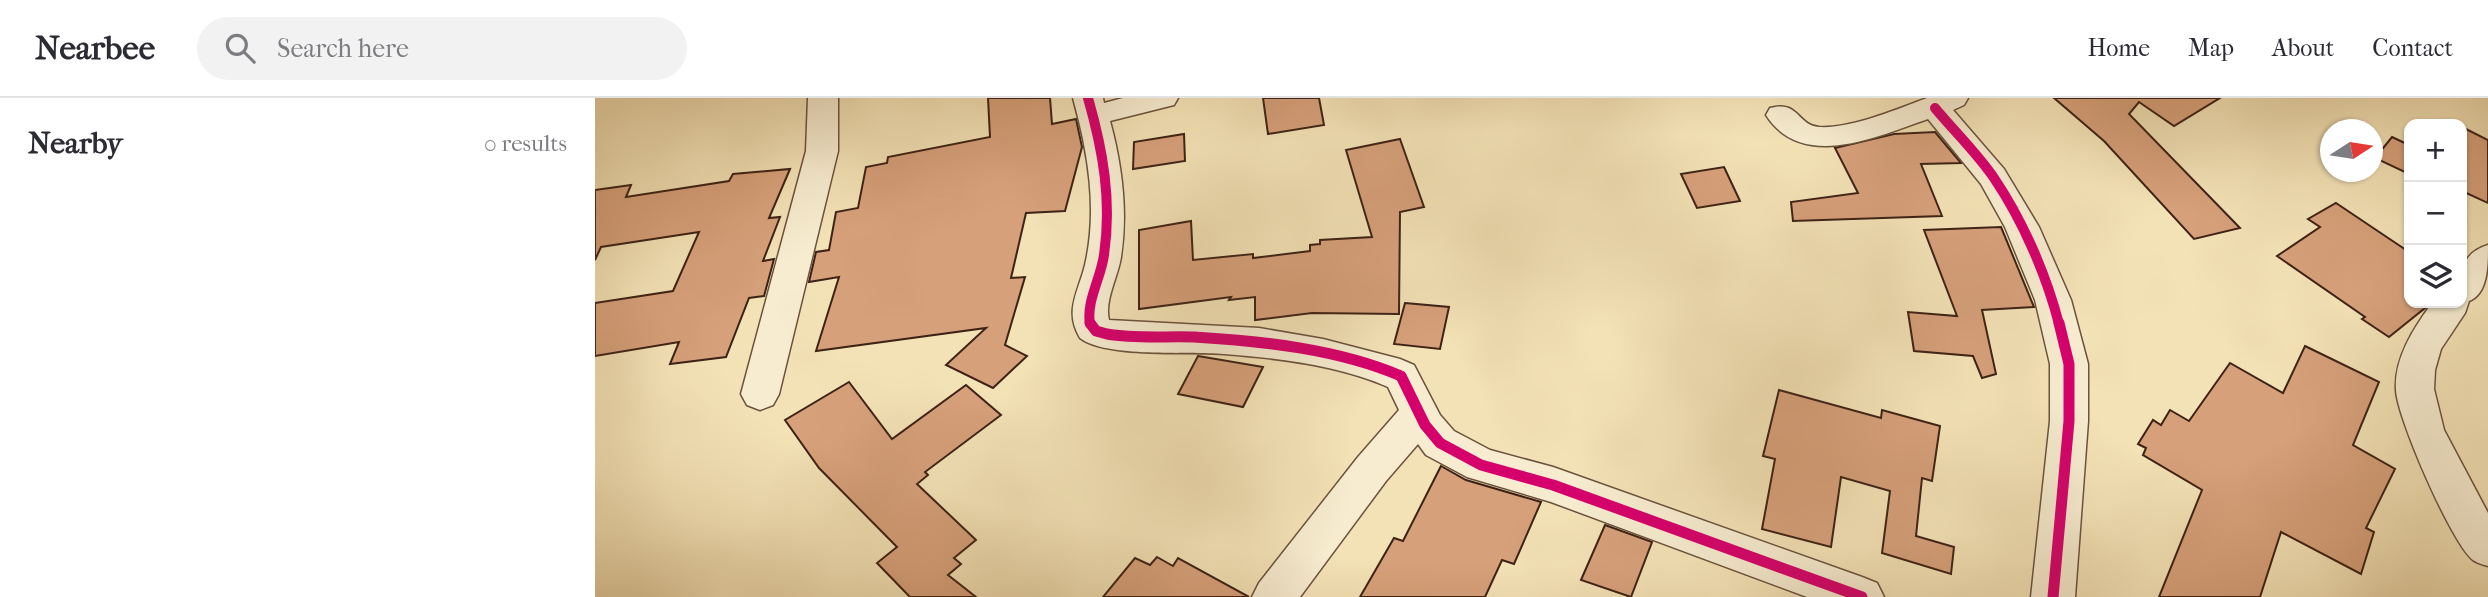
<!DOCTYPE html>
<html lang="en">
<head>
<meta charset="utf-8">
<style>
	:root { --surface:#fff; --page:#f2f2f3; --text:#2b2b33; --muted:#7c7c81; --line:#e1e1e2 }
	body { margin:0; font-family:"IM FELL French Canon",serif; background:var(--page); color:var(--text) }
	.controls { position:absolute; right:21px; top:21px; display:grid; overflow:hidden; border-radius:14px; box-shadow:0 2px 5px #0004 }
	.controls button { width:63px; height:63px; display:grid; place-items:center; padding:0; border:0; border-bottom:2px solid var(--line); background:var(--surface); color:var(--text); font:35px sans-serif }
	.compass { position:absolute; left:1725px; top:21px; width:63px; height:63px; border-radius:50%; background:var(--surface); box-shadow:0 2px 5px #0004; rotate:78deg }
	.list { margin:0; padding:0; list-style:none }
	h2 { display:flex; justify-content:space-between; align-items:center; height:91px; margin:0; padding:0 28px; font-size:30px }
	h2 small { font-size:23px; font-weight:400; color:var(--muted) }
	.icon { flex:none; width:38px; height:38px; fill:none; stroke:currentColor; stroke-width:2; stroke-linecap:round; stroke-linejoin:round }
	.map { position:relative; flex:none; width:1893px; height:499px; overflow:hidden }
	header { display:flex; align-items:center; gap:42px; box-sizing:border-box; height:98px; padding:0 35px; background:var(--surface); border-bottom:2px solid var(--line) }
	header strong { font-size:33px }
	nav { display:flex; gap:38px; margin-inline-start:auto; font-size:24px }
	.search { width:490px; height:63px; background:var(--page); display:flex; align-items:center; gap:18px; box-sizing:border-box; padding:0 24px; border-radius:38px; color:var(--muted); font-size:26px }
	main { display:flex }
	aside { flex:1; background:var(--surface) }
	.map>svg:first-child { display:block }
	.building { fill:#d6a07a; stroke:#3e2216; stroke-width:2 }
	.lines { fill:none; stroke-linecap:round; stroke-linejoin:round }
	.street-casing { stroke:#6b523e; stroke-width:3 }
	.street { fill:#f7ecd0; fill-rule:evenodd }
	.cycleway-far1-casing { stroke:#f7ecd0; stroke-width:13 }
	.cycleway-casing { stroke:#f7ecd0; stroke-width:16 }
	.cycleway-far1 { stroke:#d6006c; stroke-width:10 }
	.cycleway { stroke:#d6006c; stroke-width:11 }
</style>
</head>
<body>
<header>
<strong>Nearbee</strong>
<div class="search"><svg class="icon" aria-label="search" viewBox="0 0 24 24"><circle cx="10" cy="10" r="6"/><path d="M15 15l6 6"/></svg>Search here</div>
<nav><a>Home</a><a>Map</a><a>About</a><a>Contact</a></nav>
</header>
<main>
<aside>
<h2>Nearby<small>0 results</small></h2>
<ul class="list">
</ul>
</aside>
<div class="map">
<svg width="1893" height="499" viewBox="0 0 1893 499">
	<rect width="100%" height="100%" fill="#f3e2b6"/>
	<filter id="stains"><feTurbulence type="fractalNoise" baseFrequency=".00286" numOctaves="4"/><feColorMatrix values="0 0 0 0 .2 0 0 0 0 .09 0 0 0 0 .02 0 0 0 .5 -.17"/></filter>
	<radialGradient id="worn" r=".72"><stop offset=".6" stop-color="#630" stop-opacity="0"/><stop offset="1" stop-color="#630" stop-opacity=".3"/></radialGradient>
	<g class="building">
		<polygon points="393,0 455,0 457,26 481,21 487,49 470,113 431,115 416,180 430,179 410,247 432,258 398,290 351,267 391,230 221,253 244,179 214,184 221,154 234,152 241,114 263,110 271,69 292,65 293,59 395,39"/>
		<polygon points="668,0 724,0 729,27 673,36"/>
		<polygon points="1459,0 1625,0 1579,28 1544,4 1534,16 1645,130 1599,141 1509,43"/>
		<polygon points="1867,29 1893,42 1893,105 1867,93"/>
		<polygon points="1340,34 1366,65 1326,66 1347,118 1198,123 1196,104 1263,95 1240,50 1299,36"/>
		<polygon points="589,36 590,63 538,71 539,44"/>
		<polygon points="1797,39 1814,47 1814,76 1780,60"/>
		<polygon points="805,41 829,109 805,114 804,216 717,215 660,222 660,199 634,202 636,199 544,211 544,132 596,123 598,162 658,156 658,160 715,153 715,147 725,146 725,142 777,139 751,52"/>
		<polygon points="1129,69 1145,103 1102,110 1086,76"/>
		<polygon points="195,71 174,120 185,119 168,163 179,161 169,198 154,200 131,259 75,266 84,244 0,258 0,205 78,193 104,134 6,149 0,162 0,92 36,87 31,99 134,83 138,76"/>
		<polygon points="1741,105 1814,154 1814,205 1823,205 1830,210 1794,239 1767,221 1770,219 1682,158 1725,129 1713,121"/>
		<polygon points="1406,129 1439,209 1387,212 1401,276 1387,280 1378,258 1319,253 1313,214 1362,218 1329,132"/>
		<polygon points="810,205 854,209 845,251 799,246"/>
		<polygon points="1710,248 1784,284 1758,347 1800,371 1771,430 1779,434 1766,476 1686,434 1665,499 1564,499 1607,392 1548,357 1551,350 1543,346 1558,322 1566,327 1575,312 1594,323 1635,265 1688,295"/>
		<polygon points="603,258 668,269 648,309 583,296"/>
		<polygon points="254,284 297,341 371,287 406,317 330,374 333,377 322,386 381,442 359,460 366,466 353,477 381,499 315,499 282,465 302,449 224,370 190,322"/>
		<polygon points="1184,292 1286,320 1287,312 1345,328 1337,383 1327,380 1321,438 1359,449 1356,476 1287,455 1295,393 1246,379 1236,449 1167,431 1180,361 1168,358"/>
		<polygon points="846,368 871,382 946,404 919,466 907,462 890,499 765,499 799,440 808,443"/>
		<polygon points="1010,427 1057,444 1036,499 986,482"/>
		<polygon points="562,459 578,468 583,460 654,499 508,499 540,460 555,467"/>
	</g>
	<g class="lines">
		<defs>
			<g id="street">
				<polygon points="213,0 243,0 243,53 184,296 178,307 165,312 152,307 146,296 211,53"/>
				<path d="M 478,0 L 508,0 L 509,5 L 528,0 L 583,0 L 579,7 L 515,23 C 527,67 533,113 526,159 C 523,179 509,203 514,222 L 664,230 L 728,241 L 805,261 L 819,267 L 845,317 L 859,333 L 895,352 L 958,369 L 1267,479 L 1282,485 L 1289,499 L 1212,499 L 956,404 L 872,379 L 831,357 L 823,346 L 791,383 L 705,499 L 657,499 L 664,485 L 763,359 L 804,312 L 793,289 C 743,267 682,260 629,256 C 593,253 511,260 485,240 C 469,213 483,195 490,167 C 503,111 493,54 478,0 Z"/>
				<path d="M 1332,0 L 1373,0 L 1369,7 L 1358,12 L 1409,71 L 1444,129 L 1476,202 L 1493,266 L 1493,323 L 1480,499 L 1436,499 L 1455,323 L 1455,266 L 1440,202 L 1410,129 L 1386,86 L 1333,21 C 1283,38 1207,74 1171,17 L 1175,10 C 1204,2 1202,27 1224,29 C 1255,31 1303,11 1332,0 Z"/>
				<path d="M 1893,147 C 1893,167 1893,196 1874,203 L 1870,215 L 1846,251 L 1840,272 L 1839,291 L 1849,332 L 1893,415 L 1893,468 C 1889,467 1882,465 1878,462 C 1857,446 1802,320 1801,292 C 1799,260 1819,230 1837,205 L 1867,205 C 1867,178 1862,157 1893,147 Z"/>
			</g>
		</defs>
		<use href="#street" class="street-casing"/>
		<use href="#street" class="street"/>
		<defs>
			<g id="cycleway-far1">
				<path d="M 493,0 C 508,52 517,103 509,157 C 506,180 491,203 495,226"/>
				<path d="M 1340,10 C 1359,33 1382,55 1399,80 C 1428,123 1451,176 1464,226"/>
			</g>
			<g id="cycleway">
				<path d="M 495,225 L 501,233 L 512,236 C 541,241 570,238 599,239 C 667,243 743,251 806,278 L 830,327 L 845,345 L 886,367 L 958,387 L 1267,499"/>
				<polyline points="1458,499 1474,323 1474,266 1464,225"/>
			</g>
		</defs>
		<use href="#cycleway-far1" class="cycleway-far1-casing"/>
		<use href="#cycleway" class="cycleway-casing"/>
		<use href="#cycleway-far1" class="cycleway-far1"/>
		<use href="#cycleway" class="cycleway"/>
	</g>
	<rect width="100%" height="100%" filter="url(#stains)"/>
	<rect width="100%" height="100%" fill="url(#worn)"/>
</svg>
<div class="controls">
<button>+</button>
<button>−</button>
<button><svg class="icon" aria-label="layers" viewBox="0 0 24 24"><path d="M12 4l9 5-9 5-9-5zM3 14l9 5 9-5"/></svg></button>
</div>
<svg class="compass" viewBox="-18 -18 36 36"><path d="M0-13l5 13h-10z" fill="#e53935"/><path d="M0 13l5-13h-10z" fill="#7c7c81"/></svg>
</div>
</main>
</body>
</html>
